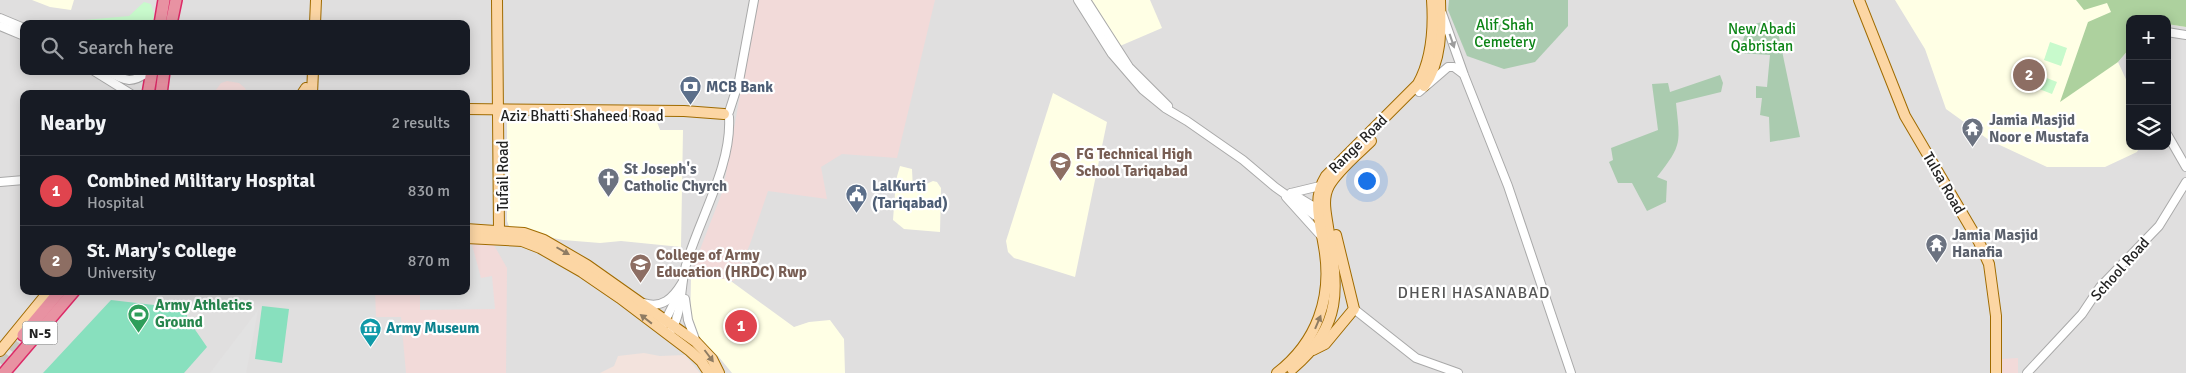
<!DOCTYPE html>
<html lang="en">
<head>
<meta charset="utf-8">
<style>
	:root { --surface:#171b24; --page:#242831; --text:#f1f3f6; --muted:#9ea1a6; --line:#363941; --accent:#d40000 }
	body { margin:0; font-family:Signika,sans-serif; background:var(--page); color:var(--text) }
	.controls { position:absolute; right:15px; top:15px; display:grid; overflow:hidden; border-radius:10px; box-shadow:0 2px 12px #0003 }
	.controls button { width:45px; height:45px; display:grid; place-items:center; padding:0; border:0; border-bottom:1px solid var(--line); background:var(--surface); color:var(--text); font:25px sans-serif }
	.you { position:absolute; left:1366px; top:180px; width:18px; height:18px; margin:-12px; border:4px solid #fff; border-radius:50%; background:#1a73e8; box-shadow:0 0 0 8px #1a73e833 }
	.badge { display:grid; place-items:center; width:32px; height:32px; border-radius:50%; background:var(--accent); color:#fff; font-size:16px; font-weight:700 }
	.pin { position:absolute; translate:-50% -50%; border:2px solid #fff; box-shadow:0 1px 5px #0006 }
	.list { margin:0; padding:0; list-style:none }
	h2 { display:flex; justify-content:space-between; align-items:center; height:65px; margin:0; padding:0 20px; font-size:21px }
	h2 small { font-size:16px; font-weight:400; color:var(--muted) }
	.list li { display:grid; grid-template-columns:32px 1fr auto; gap:15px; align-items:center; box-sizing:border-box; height:70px; padding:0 20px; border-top:1px solid var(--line) }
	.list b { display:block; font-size:19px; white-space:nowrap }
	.list p { margin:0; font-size:16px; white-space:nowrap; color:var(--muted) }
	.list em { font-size:16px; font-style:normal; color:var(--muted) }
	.icon { flex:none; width:28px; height:28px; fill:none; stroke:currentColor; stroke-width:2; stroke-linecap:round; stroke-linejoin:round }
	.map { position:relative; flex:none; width:2186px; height:373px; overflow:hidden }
	.search { position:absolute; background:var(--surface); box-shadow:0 2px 12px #0003; left:20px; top:20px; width:450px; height:55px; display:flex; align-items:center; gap:12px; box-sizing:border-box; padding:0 18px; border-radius:10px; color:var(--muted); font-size:19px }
	.panel { position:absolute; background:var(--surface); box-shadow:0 2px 12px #0003; left:20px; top:90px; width:450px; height:205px; border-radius:10px }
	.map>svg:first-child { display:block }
	.residential { fill:#e0dfdf; fill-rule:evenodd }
	.commercial { fill:#f2dad9 }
	.education { fill:#ffffe5 }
	.military { fill:#f3e3dd }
	.forest { fill:#add19e }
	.cemetery { fill:#aacbaf }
	.park { fill:#c8facc }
	.pitch { fill:#88e0be }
	.parking { fill:#e2e2e2 }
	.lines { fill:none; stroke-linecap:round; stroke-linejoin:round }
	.highway-tunnel { stroke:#c8c6c1; stroke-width:11; stroke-dasharray:11 5.5; stroke-linecap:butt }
	.minor-casing { stroke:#a9a9a9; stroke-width:10 }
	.major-casing { stroke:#a06b00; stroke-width:12 }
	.highway-casing { stroke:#dc2a67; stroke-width:14 }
	.minor { stroke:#fff; stroke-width:8 }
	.major { stroke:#fcd6a4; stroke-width:10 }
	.highway { stroke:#e892a2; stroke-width:11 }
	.oneway { fill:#9c9c9c }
	.oneway2 { fill:#8f7c63 }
	.labels { text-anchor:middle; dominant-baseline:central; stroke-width:4.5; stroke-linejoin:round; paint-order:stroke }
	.shield { fill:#fff; stroke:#646464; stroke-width:1 }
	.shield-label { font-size:14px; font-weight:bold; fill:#222 }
	.park-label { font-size:15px; fill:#0c8416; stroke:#fff }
	.service-label { font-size:15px; font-weight:bold; fill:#4e5e75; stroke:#fff; text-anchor:start }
	.street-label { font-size:15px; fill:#222; stroke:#fff }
	.worship-label { font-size:15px; font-weight:bold; fill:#5b616d; stroke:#fff; text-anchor:start }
	.education-label { font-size:15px; font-weight:bold; fill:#785e54; stroke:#fff; text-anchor:start }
	.leisure-label { font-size:15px; font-weight:bold; fill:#27864d; stroke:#fff; text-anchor:start }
	.culture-label { font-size:15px; font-weight:bold; fill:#0d838f; stroke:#fff; text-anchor:start }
	.neighbourhood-label { font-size:16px; letter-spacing:1px; fill:#555; stroke:#fff }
</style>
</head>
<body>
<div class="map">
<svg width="2186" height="373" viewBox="0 0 2186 373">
	<rect width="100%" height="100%" fill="#f2efe9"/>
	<path class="residential" d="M 0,0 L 2186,0 L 2186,373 L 0,373 ZM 2130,19 L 2167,19 L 2167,146 L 2130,146 ZM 24,24 L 466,24 L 466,71 L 24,71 ZM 24,94 L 466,94 L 466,291 L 24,291 Z"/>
	<g class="commercial">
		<polygon points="757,0 935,0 897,158 842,154 821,167 827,199 768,191 750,244 734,281 691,273 723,190"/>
		<polygon points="227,81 239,83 245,88 247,94 236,94 231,91 225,94 213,94 221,83"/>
		<polygon points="466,238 490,238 507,268 506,373 406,373 401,317 376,317 375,291 466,291"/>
		<polygon points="2018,358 2018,373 2002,373 2001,359"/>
	</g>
	<g class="education">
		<polygon points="32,0 74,0 71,10 50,7"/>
		<polygon points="1092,0 1150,0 1162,28 1120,46"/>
		<polygon points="1895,0 2186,0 2186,27 2167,24 2167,19 2130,19 2130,48 2118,62 2130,88 2130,146 2140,146 2137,152 2105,167 2047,167 1989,140 1946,109 1925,49"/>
		<polygon points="1053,93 1107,122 1075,277 1014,258 1008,252 1006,241"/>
		<polygon points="507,119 624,120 657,122 660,130 683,130 681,247 621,241 600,243 563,240 510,229 507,221"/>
		<polygon points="900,166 912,169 913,190 933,181 937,182 941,188 940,232 904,229 893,220 896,180"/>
		<polygon points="691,278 728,279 794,327 809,322 830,320 844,339 845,373 732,373 718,356 700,340 690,324"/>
	</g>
	<polygon class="military" points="644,353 660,356 685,355 700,373 600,373 614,366 618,356"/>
	<polygon class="forest" points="2076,0 2186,0 2186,27 2167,24 2167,19 2130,19 2130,48 2118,62 2060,102 2088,22 2111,12 2107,3 2084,10"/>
	<g class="cemetery">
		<polygon points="1449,0 1568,0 1568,26 1535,62 1504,69 1467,56 1448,10"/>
		<polygon points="1771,20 1777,27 1800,137 1770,142 1769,117 1760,115 1762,98 1756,98 1756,86 1767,87 1770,55 1739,53 1745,34 1742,30 1758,23"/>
		<path d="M 1720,75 L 1723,83 L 1721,92 L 1676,103 C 1680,143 1683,144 1657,177 L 1667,181 L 1666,202 L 1647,211 L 1632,183 L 1618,183 L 1609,162 L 1613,160 L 1611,148 L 1658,130 L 1652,84 L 1668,83 L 1670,92 Z"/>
	</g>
	<g class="park">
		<polygon points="144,2 151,4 154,14 153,24 40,24 129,16"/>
		<polygon points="2050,42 2067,48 2061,66 2044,60"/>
		<polygon points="2039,75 2057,82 2052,94 2034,87"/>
	</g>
	<g class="pitch">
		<polygon points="111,300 154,305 187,304 187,318 207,347 184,373 43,373"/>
		<polygon points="262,306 289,309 282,363 255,359"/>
	</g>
	<g class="parking">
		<polygon points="466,245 472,245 481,278 492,276 495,309 420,310 420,291 466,291"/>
		<polygon points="258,310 246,373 210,373"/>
	</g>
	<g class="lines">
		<polyline class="highway-tunnel" points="0,363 23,335"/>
		<defs>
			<g id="minor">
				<polyline points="1078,0 1112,54 1143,90 1165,108 1187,121 1243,160 1275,187 1320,219"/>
				<polyline points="1086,0 1129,67 1168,106"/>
				<polyline points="1442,13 1464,75 1508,186 1571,373"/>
				<polyline points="0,18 24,28"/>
				<polyline points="0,26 24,36"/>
				<polyline points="2167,32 2186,35"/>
				<polyline points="94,71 131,94"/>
				<path d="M 108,71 C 127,82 131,84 150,71"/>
				<polyline points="1419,92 1448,67 1454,67 1462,73"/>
				<polyline points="729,112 739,81 754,0"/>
				<polyline points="2167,134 2186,167"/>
				<polyline points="0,182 24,180"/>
				<polyline points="1291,193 1321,211"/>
				<polyline points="1291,193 1320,186"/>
				<polyline points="1286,197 1322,237"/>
				<polyline points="685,299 688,320 696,342"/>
				<path d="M 644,303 C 662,309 673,298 682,283"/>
				<polyline points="1354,309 1416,358 1458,373"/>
				<polyline points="663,325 679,293"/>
				<path d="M 672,329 C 683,309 680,286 686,265 C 699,219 732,166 729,117"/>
				<polyline points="2027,373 2082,314 2100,287 2159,226 2186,182"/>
			</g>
			<g id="major">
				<polyline points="497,0 499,230 503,235"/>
				<polyline points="1859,0 1905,116 1979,242 1989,264 1996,316 1996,373"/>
				<polyline points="315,24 316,0"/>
				<path d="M 1424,86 C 1442,61 1441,30 1440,0"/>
				<polyline points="302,94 306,88"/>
				<polyline points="312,94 313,71"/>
				<polyline points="466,109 684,111 724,114"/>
				<polyline points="466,229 524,233 544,240 587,265 696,342 712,359 719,373"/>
				<polyline points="466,238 522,241 540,248 582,272 620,298 690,351 701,361 709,373"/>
				<polyline points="1313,350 1325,344 1354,309 1336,235"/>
				<polyline points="0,351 49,291"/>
				<path d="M 1292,369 C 1344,324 1338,290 1328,227 C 1326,213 1322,199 1329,186 C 1337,171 1358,154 1371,141"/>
				<path d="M 1277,373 C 1317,342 1333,297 1324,247 C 1320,222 1312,198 1326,176 L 1418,84 C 1432,59 1434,29 1432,0"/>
			</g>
			<g id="highway">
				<polyline points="160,24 164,0"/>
				<polyline points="171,24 176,0"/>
				<polyline points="148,94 152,71"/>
				<polyline points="161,94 164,71"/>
				<polyline points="23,335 60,291"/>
				<polyline points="4,373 74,291"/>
			</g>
		</defs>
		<use href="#minor" class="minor-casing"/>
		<use href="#major" class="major-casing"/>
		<use href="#highway" class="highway-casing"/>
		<use href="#minor" class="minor"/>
		<use href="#major" class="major"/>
		<use href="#highway" class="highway"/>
	</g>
	<defs><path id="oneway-solid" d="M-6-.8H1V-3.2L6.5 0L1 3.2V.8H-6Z" transform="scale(1.25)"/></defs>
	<use class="oneway" href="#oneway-solid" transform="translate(1452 41) rotate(71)"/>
	<g class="oneway2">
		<use href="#oneway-solid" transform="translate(563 251) rotate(30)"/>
		<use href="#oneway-solid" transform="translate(646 319) rotate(-142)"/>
		<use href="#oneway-solid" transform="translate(1318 322) rotate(-67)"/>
		<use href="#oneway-solid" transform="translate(709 356) rotate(53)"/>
	</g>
	<defs>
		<symbol id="bank-pin" viewBox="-11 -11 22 30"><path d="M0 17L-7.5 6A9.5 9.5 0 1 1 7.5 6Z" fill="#5c6f8a" stroke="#fff"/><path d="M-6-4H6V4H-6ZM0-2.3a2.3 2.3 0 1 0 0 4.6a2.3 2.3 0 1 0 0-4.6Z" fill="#fff"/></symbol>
		<symbol id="temple-pin" viewBox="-11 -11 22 30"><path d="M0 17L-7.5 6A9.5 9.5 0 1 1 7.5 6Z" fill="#6b7280" stroke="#fff"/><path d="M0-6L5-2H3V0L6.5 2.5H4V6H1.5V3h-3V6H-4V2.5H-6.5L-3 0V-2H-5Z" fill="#fff"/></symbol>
		<symbol id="school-pin" viewBox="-11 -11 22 30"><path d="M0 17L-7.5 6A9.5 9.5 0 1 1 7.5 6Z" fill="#8d6e63" stroke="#fff"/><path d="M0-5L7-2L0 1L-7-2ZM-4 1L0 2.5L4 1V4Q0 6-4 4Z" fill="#fff"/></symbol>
		<symbol id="church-pin" viewBox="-11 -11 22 30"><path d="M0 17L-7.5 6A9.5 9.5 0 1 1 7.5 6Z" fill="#6b7280" stroke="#fff"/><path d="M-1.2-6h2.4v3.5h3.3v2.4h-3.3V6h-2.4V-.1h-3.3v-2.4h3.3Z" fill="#fff"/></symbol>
		<symbol id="civic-pin" viewBox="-11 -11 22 30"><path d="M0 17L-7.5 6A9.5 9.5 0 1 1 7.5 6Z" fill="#5c6f8a" stroke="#fff"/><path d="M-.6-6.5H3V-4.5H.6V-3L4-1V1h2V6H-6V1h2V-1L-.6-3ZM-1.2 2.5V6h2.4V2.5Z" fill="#fff"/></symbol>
		<symbol id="university-pin" viewBox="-11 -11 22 30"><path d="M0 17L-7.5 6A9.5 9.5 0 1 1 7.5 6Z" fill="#8d6e63" stroke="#fff"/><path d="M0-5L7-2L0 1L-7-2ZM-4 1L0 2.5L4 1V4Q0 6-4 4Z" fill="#fff"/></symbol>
		<symbol id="stadium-pin" viewBox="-11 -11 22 30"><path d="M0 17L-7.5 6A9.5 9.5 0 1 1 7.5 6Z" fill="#2e9e5b" stroke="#fff"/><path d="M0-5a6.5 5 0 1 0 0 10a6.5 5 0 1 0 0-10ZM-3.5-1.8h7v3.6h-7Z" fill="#fff"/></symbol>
		<symbol id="museum-pin" viewBox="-11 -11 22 30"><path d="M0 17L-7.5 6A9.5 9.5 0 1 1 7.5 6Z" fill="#0f9aa8" stroke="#fff"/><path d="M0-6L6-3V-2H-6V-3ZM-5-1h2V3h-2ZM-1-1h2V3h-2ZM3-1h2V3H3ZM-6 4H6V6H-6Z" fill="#fff"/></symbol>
	</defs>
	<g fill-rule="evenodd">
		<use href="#bank-pin" x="678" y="74" width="25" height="34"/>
		<use href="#temple-pin" x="1960" y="116" width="25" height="34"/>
		<use href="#school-pin" x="1048" y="150" width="25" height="34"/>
		<use href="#church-pin" x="596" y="166" width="25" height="34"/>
		<use href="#civic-pin" x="844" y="182" width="25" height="34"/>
		<use href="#temple-pin" x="1924" y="232" width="25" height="34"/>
		<use href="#university-pin" x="628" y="252" width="25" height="34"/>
		<use href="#stadium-pin" x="126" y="302" width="25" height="34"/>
		<use href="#museum-pin" x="358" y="316" width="25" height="34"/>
	</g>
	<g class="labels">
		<rect class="shield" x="22.5" y="321.5" width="35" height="23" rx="4"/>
		<g class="shield-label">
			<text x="40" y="333">N-5</text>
		</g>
		<g class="park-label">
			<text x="1505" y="25">Alif Shah<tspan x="1505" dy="17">Cemetery</tspan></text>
			<text x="1762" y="29">New Abadi<tspan x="1762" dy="17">Qabristan</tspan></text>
		</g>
		<g class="service-label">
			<text x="706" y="87">MCB Bank</text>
			<text x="872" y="186">LalKurti<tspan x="872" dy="17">(Tariqabad)</tspan></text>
		</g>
		<g class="street-label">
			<text x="582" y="116">Aziz Bhatti Shaheed Road</text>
			<text transform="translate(1358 144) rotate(-45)">Range Road</text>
			<text transform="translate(503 176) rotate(-90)">Tufail Road</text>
			<text transform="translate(1944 183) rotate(60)">Tulsa Road</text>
			<text transform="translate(2120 269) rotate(-48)">School Road</text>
		</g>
		<g class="worship-label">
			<text x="1989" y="120">Jamia Masjid<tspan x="1989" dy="17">Noor e Mustafa</tspan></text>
			<text x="624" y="169">St Joseph's<tspan x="624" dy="17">Catholic Chyrch</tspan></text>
			<text x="1952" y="235">Jamia Masjid<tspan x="1952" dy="17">Hanafia</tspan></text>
		</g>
		<g class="education-label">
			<text x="1076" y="154">FG Technical High<tspan x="1076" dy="17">School Tariqabad</tspan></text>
			<text x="656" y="255">College of Army<tspan x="656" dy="17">Education (HRDC) Rwp</tspan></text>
		</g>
		<g class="leisure-label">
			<text x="155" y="305">Army Athletics<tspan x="155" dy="17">Ground</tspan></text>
		</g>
		<g class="culture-label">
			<text x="386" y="328">Army Museum</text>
		</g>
		<g class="neighbourhood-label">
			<text x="1474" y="293">DHERI HASANABAD</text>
		</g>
	</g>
</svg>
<div class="controls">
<button>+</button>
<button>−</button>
<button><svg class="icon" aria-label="layers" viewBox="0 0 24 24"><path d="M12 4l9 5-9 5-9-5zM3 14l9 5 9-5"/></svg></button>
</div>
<div class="you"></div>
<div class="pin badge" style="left:741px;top:326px;background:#e0444e">1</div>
<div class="pin badge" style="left:2029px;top:75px;background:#8d6e63">2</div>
<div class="search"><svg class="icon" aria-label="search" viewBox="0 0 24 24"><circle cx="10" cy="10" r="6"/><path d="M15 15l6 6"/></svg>Search here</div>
<section class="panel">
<h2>Nearby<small>2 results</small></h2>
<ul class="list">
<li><span class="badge" style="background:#e0444e">1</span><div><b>Combined Military Hospital</b><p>Hospital</p></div><em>830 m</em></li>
<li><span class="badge" style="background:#8d6e63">2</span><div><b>St. Mary's College</b><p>University</p></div><em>870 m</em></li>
</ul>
</section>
</div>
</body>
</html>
